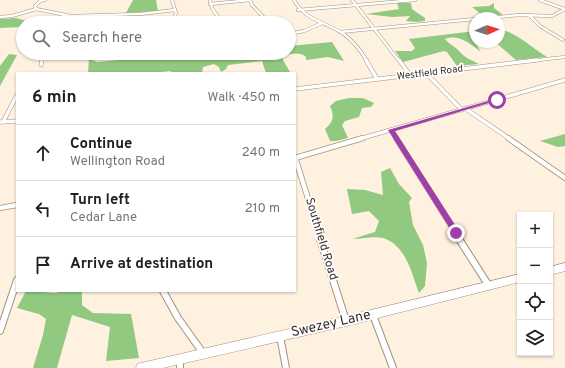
<!DOCTYPE html>
<html lang="en">
<head>
<meta charset="utf-8">
<style>
	:root { --surface:#fff; --page:#f6f6f6; --text:#202124; --muted:#757577; --line:#e0e0e0 }
	body { margin:0; font-family:Overpass,sans-serif; background:var(--page); color:var(--text) }
	.controls { position:absolute; right:12px; bottom:12px; display:grid; overflow:hidden; border-radius:0px; box-shadow:0 1px 3px #0004 }
	.controls button { width:36px; height:36px; display:grid; place-items:center; padding:0; border:0; border-bottom:1px solid var(--line); background:var(--surface); color:var(--text); font:20px sans-serif }
	.compass { position:absolute; left:469px; top:12px; width:36px; height:36px; border-radius:50%; background:var(--surface); box-shadow:0 1px 3px #0004; rotate:87deg }
	.stop { position:absolute; width:12px; height:12px; margin:-9px; border:3px solid #9f40a8; border-radius:50%; background:#fff }
	.stop.end { background:#9f40a8; border-color:#fff; box-shadow:0 1px 4px #0008 }
	.list { margin:0; padding:0; list-style:none }
	h2 { display:flex; justify-content:space-between; align-items:center; height:52px; margin:0; padding:0 16px; font-size:17px }
	h2 small { font-size:13px; font-weight:400; color:var(--muted) }
	.list li { display:grid; grid-template-columns:26px 1fr auto; gap:12px; align-items:center; box-sizing:border-box; height:56px; padding:0 16px; border-top:1px solid var(--line) }
	.list b { display:block; font-size:15px; white-space:nowrap }
	.list p { margin:0; font-size:13px; white-space:nowrap; color:var(--muted) }
	.list em { font-size:13px; font-style:normal; color:var(--muted) }
	.icon { flex:none; width:22px; height:22px; fill:none; stroke:currentColor; stroke-width:2; stroke-linecap:round; stroke-linejoin:round }
	.map { position:relative; flex:none; width:565px; height:368px; overflow:hidden }
	.search { position:absolute; background:var(--surface); box-shadow:0 1px 3px #0004; left:16px; top:16px; width:280px; height:44px; display:flex; align-items:center; gap:10px; box-sizing:border-box; padding:0 14px; border-radius:22px; color:var(--muted); font-size:15px }
	.panel { position:absolute; background:var(--surface); box-shadow:0 1px 3px #0004; left:16px; top:72px; width:280px; height:220px; border-radius:0px }
	.map>svg:first-child { display:block }
	.forest { fill:#91c980 }
	.lines { fill:none; stroke-linecap:round; stroke-linejoin:round }
	.street-far3-casing { stroke:#a3937e; stroke-width:3.5 }
	.street-far2-casing { stroke:#a3937e; stroke-width:4.5 }
	.street-far1-casing { stroke:#a3937e; stroke-width:6 }
	.street-casing { stroke:#a3937e; stroke-width:8 }
	.secondary-casing { stroke:#a3937e; stroke-width:1 }
	.street-far3 { stroke:#fff; stroke-width:2.5 }
	.street-far2 { stroke:#fff; stroke-width:3.5 }
	.street-far1 { stroke:#fff; stroke-width:4.5 }
	.street { stroke:#fff; stroke-width:6 }
	.secondary { fill:#fff; fill-rule:evenodd }
	.route { fill:#9f40a8 }
	.labels { text-anchor:middle; dominant-baseline:central; stroke-width:3.5; stroke-linejoin:round; paint-order:stroke }
	.far-street-label { font-size:10px; fill:#373028; stroke:#fff }
	.street-label { font-size:12px; fill:#373028; stroke:#fff }
	.near-street-label { font-size:14px; fill:#373028; stroke:#fff }
</style>
</head>
<body>
<div class="map">
<svg width="565" height="368" viewBox="0 0 565 368">
	<rect width="100%" height="100%" fill="#fff1df"/>
	<g class="forest">
		<polygon points="133,0 156,0 158,11 126,13"/>
		<polygon points="397,3 411,3 412,9 425,18 425,21 416,22 406,21 410,16 392,17 366,14 399,9"/>
		<polygon points="494,3 494,8 503,15 482,18 481,14 472,7 489,6"/>
		<polygon points="16,18 27,21 26,23 23,23 22,30 21,27 0,28 0,19"/>
		<path d="M 499,29 C 516,32 532,48 547,57 L 516,60 L 495,42 L 499,42 Z"/>
		<path d="M 475,31 L 475,42 L 481,52 C 469,43 459,34 445,39 C 449,44 454,46 458,50 C 465,58 469,59 479,64 L 457,66 L 447,52 L 444,51 L 403,62 L 395,51 L 412,51 L 415,48 L 409,39 Z"/>
		<path d="M 332,42 L 344,61 L 328,57 L 306,60 L 306,57 C 299,51 291,54 283,56 L 283,60 L 290,72 L 266,73 L 262,61 L 228,65 L 226,69 L 221,72 L 219,67 L 214,64 L 203,67 L 202,73 L 171,73 L 171,71 L 151,73 L 88,73 L 89,59 L 97,62 L 198,53 L 289,53 L 289,46 Z"/>
		<polygon points="9,54 17,55 0,86 0,66"/>
		<path d="M 349,98 L 363,98 L 374,103 L 371,107 L 362,108 L 359,117 L 345,121 L 342,125 L 348,138 L 336,141 L 330,141 L 325,129 C 333,122 335,117 330,106 L 336,101 Z"/>
		<polygon points="565,134 565,146 558,147 540,141"/>
		<path d="M 390,168 L 399,184 L 412,198 L 409,202 L 413,225 L 423,245 L 427,263 L 425,286 L 419,293 C 412,274 406,245 383,238 C 375,236 361,239 352,239 L 375,232 L 379,221 L 369,211 L 352,214 L 347,189 L 365,190 L 383,195 L 381,172 Z"/>
		<polygon points="26,291 57,293 59,291 82,291 82,305 93,313 131,314 139,358 106,361 110,327 72,315 57,368 33,368 43,335 46,319 39,314 17,308"/>
	</g>
	<g class="lines">
		<defs>
			<g id="street-far3">
				<polyline points="45,0 40,1 35,6 36,9 71,16 140,14 175,10"/>
				<polyline points="172,0 176,13 173,23"/>
				<polyline points="210,0 212,8 222,23"/>
				<polyline points="250,0 252,5 269,23"/>
				<path d="M 294,0 C 305,21 327,22 345,35 C 354,42 361,51 367,61"/>
				<polyline points="352,0 399,61"/>
				<polyline points="540,0 565,9"/>
				<polyline points="210,4 250,0"/>
				<polyline points="298,10 415,0"/>
				<polyline points="529,15 540,26 563,40"/>
				<polyline points="0,17 12,16 36,9"/>
				<polyline points="487,18 520,15 552,16 565,9"/>
				<polyline points="54,23 64,15"/>
				<polyline points="340,32 475,19"/>
				<polyline points="289,34 304,31 322,23"/>
				<polyline points="140,57 141,53"/>
				<polyline points="42,61 44,53"/>
				<polyline points="529,61 565,57"/>
			</g>
			<g id="street-far2">
				<polyline points="366,60 377,79"/>
				<polyline points="399,60 410,75"/>
				<polyline points="41,65 42,60"/>
				<polyline points="426,73 462,110"/>
				<polyline points="295,89 537,60"/>
				<polyline points="466,109 510,139"/>
				<polyline points="0,122 17,121"/>
				<polyline points="3,122 17,95"/>
				<polyline points="391,130 397,139"/>
				<polyline points="359,139 565,80"/>
			</g>
			<g id="street-far1">
				<polyline points="396,138 460,240"/>
				<polyline points="508,138 565,178"/>
				<polyline points="295,157 321,240"/>
				<polyline points="295,158 363,138"/>
				<polyline points="0,208 17,205"/>
			</g>
			<g id="street">
				<polyline points="320,239 346,321"/>
				<polyline points="459,239 489,286"/>
				<polyline points="163,291 178,318 203,353"/>
				<polyline points="373,315 393,368"/>
				<polyline points="0,331 17,280"/>
				<polyline points="280,336 286,368"/>
				<polyline points="180,359 180,368"/>
			</g>
			<g id="secondary">
				<polygon points="565,263 565,271 550,275 550,267"/>
				<polygon points="520,274 520,282 346,326 163,368 136,368 137,364 141,363 346,316"/>
			</g>
		</defs>
		<use href="#street-far3" class="street-far3-casing"/>
		<use href="#street-far2" class="street-far2-casing"/>
		<use href="#street-far1" class="street-far1-casing"/>
		<use href="#street" class="street-casing"/>
		<use href="#secondary" class="secondary-casing"/>
		<use href="#street-far3" class="street-far3"/>
		<use href="#street-far2" class="street-far2"/>
		<use href="#street-far1" class="street-far1"/>
		<use href="#street" class="street"/>
		<use href="#secondary" class="secondary"/>
	</g>
	<polygon class="route" points="495,99 499,100 395,131 459,231 459,235 456,236 454,235 388,130"/>
	<g class="labels">
		<g class="far-street-label">
			<text transform="translate(430 73) rotate(-7)">Westfield Road</text>
		</g>
		<g class="street-label">
			<text transform="translate(321 239) rotate(73)">Southfield Road</text>
		</g>
		<g class="near-street-label">
			<text transform="translate(331 324) rotate(-13)">Swezey Lane</text>
		</g>
	</g>
</svg>
<div class="controls">
<button>+</button>
<button>−</button>
<button><svg class="icon" aria-label="locate" viewBox="0 0 24 24"><circle cx="12" cy="12" r="6"/><path d="M12 2v4M12 18v4M2 12h4M18 12h4"/></svg></button>
<button><svg class="icon" aria-label="layers" viewBox="0 0 24 24"><path d="M12 4l9 5-9 5-9-5zM3 14l9 5 9-5"/></svg></button>
</div>
<svg class="compass" viewBox="-18 -18 36 36"><path d="M0-13l5 13h-10z" fill="#e53935"/><path d="M0 13l5-13h-10z" fill="#757577"/></svg>
<div class="stop" style="left:497px;top:100px"></div>
<div class="stop end" style="left:456px;top:233px"></div>
<div class="search"><svg class="icon" aria-label="search" viewBox="0 0 24 24"><circle cx="10" cy="10" r="6"/><path d="M15 15l6 6"/></svg>Search here</div>
<section class="panel">
<h2>6 min<small>Walk · 450 m</small></h2>
<ul class="list">
<li><svg class="icon" aria-label="ahead" viewBox="0 0 24 24"><path d="M12 20V5M6 11l6-6 6 6"/></svg><div><b>Continue</b><p>Wellington Road</p></div><em>240 m</em></li>
<li><svg class="icon" aria-label="left" viewBox="0 0 24 24"><path d="M17 20v-9H6M10 6l-5 5 5 5"/></svg><div><b>Turn left</b><p>Cedar Lane</p></div><em>210 m</em></li>
<li><svg class="icon" aria-label="arrive" viewBox="0 0 24 24"><path d="M6 21V4h12l-3 4 3 4H6"/></svg><div><b>Arrive at destination</b></div></li>
</ul>
</section>
</div>
</body>
</html>
